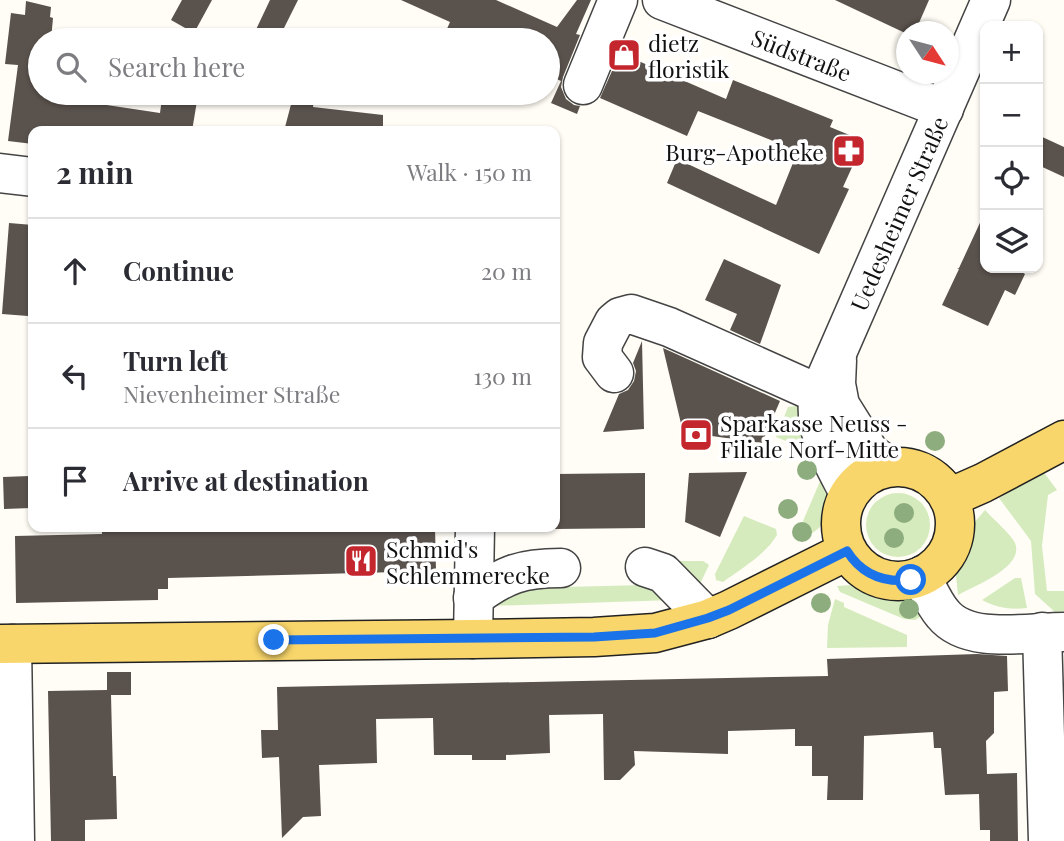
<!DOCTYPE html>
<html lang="en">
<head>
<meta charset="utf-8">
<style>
	:root { --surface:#fff; --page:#f2f2f3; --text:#2b2b33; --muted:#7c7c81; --line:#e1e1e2 }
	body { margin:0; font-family:"Playfair Display",serif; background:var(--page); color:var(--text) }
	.controls { position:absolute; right:21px; top:21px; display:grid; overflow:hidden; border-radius:14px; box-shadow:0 2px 5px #0004 }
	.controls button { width:63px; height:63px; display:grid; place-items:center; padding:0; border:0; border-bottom:2px solid var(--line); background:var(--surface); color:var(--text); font:35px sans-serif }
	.compass { position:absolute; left:896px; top:21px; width:63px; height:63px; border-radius:50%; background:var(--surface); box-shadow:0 2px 5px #0004; rotate:126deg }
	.stop { position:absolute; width:21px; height:21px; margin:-16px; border:5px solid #1a73e8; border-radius:50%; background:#fff }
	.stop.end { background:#1a73e8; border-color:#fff; box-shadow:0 2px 7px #0008 }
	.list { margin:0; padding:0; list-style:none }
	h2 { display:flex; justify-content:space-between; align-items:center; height:91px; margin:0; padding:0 28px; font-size:30px }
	h2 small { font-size:23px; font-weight:400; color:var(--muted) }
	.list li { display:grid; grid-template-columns:46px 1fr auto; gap:21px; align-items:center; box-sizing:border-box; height:105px; padding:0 28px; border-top:2px solid var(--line) }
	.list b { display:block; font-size:26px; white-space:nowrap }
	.list p { margin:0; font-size:23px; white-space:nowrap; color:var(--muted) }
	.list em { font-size:23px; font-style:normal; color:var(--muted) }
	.icon { flex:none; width:38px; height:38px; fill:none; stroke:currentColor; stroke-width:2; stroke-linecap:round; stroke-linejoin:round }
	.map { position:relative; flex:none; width:1064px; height:841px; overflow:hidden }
	.search { position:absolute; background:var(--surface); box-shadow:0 2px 5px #0004; left:28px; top:28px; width:532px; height:77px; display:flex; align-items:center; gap:18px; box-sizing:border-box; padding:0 24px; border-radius:38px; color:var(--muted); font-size:26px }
	.panel { position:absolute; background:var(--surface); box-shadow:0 2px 5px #0004; left:28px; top:126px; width:532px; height:406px; border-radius:14px }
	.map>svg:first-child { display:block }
	.green { fill:#d5ebbd }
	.building { fill:#5a524d }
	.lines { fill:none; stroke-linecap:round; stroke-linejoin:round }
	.minor-casing { stroke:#444; stroke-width:41 }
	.major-casing { stroke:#222; stroke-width:41 }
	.minor { stroke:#fff; stroke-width:38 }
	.major { stroke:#f9d66b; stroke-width:38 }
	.tree { fill:#8dad7f }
	.route { stroke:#1a73e8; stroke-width:9 }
	.labels { text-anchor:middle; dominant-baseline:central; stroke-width:7; stroke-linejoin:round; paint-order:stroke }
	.poi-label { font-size:23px; fill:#111; stroke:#fff; text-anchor:start }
	.street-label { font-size:23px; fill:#111; stroke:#fff }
</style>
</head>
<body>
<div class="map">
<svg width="1064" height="841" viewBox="0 0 1064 841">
	<rect width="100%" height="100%" fill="#fffdf5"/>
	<g class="green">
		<polygon points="806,405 815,447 806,449 776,437 788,407"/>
		<polygon points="1042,470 1057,490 1048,495 1042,546 1047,591 1064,591 1064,611 1055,612 1035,594 1031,541 999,498"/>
		<path d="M 824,472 C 832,497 837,519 809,535 L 803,521 Z"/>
		<circle cx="898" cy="525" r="32"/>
		<path d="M 985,510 C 992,518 1011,534 1015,543 C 1025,567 974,586 958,595 L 955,565 L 973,524 Z"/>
		<path d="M 744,516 L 776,529 L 777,535 C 765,555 742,568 723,582 L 716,580 L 715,574 Z"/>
		<polygon points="667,561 703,561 709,565 698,588"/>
		<path d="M 1015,578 L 1021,578 L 1027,608 C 1010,610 998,608 982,600 Z"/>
		<polygon points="645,585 674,600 489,606 524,588"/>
		<polygon points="853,585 905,598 925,614 915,620 904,619 840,592 837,586"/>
		<polygon points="835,599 844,603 844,607 907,635 907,647 827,648 828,625"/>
	</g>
	<g class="building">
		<polygon points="182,0 212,0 194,33 171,20"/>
		<polygon points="270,0 298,0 278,40 251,40"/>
		<polygon points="401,0 496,0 557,27 577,0 591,0 576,34 580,35 563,77 561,87 566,99 574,105 580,106 577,114 551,103 561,81 548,75 548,40 442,40 450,22"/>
		<polygon points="835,0 929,0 915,32 903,32"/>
		<polygon points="26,1 51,7 50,17 53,18 51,40 40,40 40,95 160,113 162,98 197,101 192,131 33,131 33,144 8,141 18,65 5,64 11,13 25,15"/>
		<polygon points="620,53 726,99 733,80 833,120 830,127 864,141 843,187 849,189 819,254 667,183 677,159 776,205 795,158 783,153 786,146 698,111 687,136 600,98"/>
		<polygon points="294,93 315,93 313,107 383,115 383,131 284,131"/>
		<polygon points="1038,135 1064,147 1064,177 1038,165"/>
		<polygon points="985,212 985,268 1015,268 1025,274 1015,295 1005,290 988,326 942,305 959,269 957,268 959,268"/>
		<polygon points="9,223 33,225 33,266 28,316 2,314"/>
		<polygon points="724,259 781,285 760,344 730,330 737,314 705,300"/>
		<polygon points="642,341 644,429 603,432 619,394 628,390 634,381 636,371 633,363"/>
		<polygon points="663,348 780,401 762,443 683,432"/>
		<polygon points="747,472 720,537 685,522 689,473"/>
		<polygon points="645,473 645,528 555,529 555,474"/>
		<polygon points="30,476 31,508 4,509 3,477"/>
		<polygon points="102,527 435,527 436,571 168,578 168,589 158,589 158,600 16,603 15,536 102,534"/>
		<polygon points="977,654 1007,656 1008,691 994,692 994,733 986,741 987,774 1017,773 1018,841 990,841 990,830 980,830 979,794 945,795 941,748 934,748 933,732 864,736 863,800 827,800 828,776 812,776 812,746 795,746 795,729 728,731 728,754 634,751 635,765 620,780 604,780 603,714 549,715 550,753 506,755 506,760 472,760 472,755 434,755 433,718 376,719 377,763 319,765 321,816 303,817 282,838 279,757 262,758 261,730 278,730 277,687 828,676 827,659"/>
		<polygon points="107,672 131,672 131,695 111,695 113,776 116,776 117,819 85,820 85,841 51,841 48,691 107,690"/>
	</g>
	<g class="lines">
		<defs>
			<g id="minor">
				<path id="s1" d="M 662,0 L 944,109"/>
				<polyline points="583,85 618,0"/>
				<polyline points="0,173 33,177"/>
				<polyline points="837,360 836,384 840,405 870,453 889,467"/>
				<polyline points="614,373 602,357 603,343 614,322 620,317 631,314 669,327 819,394"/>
				<path id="s2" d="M 849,493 C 833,462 812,430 819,394 L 991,0"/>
				<polyline points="645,567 663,573 708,619"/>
				<path d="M 921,576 C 928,589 934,604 943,614 C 968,645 1028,632 1064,632"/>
				<path d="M 473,598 C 505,574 522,568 561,568"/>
				<polyline points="1042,632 1048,841"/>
				<polyline points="473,639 475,527"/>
				<polyline points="12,644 15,841"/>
			</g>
			<g id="major">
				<circle cx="898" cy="524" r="57"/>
				<polyline points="949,498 983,483 1064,440"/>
				<polyline points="0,644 473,639 594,637 655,633 708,619 729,610 847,551"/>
			</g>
		</defs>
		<use href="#minor" class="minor-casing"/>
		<use href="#major" class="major-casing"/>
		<use href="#minor" class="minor"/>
		<use href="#major" class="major"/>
	</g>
	<g class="tree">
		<circle cx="935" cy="441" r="10"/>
		<circle cx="807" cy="470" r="10"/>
		<circle cx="788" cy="509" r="10"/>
		<circle cx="904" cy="513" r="10"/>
		<circle cx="802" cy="532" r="10"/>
		<circle cx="894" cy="538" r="10"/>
		<circle cx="821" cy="603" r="10"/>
		<circle cx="909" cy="609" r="10"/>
	</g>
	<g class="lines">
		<path class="route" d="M 274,640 L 594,637 L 655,633 L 708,618 L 729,610 L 847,551 C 862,575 884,583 911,580"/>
	</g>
	<defs>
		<symbol id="shop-square" viewBox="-11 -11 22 22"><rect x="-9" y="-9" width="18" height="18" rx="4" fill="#c4262e" stroke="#fff"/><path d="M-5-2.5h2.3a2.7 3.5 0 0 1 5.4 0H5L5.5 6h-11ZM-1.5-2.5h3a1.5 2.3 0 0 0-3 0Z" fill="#fff"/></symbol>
		<symbol id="pharmacy-square" viewBox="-11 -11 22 22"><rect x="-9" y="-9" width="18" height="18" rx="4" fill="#c4262e" stroke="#fff"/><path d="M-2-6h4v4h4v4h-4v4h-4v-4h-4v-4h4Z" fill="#fff"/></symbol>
		<symbol id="bank-square" viewBox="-11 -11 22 22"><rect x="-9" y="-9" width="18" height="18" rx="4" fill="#c4262e" stroke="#fff"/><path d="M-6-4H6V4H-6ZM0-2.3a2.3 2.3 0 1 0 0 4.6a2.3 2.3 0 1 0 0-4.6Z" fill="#fff"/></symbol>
		<symbol id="restaurant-square" viewBox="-11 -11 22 22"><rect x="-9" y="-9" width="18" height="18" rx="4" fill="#c4262e" stroke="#fff"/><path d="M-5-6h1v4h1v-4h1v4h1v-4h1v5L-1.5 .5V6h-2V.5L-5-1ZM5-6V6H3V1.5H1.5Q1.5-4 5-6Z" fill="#fff"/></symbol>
	</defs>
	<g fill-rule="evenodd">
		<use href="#shop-square" x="605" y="36" width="38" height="38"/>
		<use href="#pharmacy-square" x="830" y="132" width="38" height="38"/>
		<use href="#bank-square" x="677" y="416" width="38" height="38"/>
		<use href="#restaurant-square" x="342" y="542" width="38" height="38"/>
	</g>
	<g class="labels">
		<g class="poi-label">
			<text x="648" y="42">dietz<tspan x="648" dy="26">floristik</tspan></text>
			<text x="824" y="151" text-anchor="end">Burg-Apotheke</text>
			<text x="720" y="422">Sparkasse Neuss -<tspan x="720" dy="26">Filiale Norf-Mitte</tspan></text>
			<text x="386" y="548">Schmid's<tspan x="386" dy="26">Schlemmerecke</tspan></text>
		</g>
		<g class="street-label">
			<text stroke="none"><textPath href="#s1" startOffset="150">Südstraße</textPath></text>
			<text stroke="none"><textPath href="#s2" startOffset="303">Uedesheimer Straße</textPath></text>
		</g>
	</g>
</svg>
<div class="controls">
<button>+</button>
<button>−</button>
<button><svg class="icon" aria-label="locate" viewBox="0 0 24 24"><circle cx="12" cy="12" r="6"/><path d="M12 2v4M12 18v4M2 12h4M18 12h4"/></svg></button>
<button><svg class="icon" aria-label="layers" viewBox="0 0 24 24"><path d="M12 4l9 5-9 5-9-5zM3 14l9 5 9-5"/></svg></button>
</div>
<svg class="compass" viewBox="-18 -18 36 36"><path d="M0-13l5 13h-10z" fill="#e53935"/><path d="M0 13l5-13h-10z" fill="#7c7c81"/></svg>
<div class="stop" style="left:911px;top:580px"></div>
<div class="stop end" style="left:274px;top:640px"></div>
<div class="search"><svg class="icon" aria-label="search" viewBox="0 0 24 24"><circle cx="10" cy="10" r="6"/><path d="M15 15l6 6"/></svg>Search here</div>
<section class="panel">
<h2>2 min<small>Walk · 150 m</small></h2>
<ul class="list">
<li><svg class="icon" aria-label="ahead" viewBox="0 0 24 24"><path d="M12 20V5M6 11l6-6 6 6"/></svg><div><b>Continue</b></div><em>20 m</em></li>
<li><svg class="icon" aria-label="left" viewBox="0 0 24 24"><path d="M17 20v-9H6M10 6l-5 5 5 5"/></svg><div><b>Turn left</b><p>Nievenheimer Straße</p></div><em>130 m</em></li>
<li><svg class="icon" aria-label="arrive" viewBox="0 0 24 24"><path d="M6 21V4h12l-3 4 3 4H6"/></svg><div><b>Arrive at destination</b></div></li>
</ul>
</section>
</div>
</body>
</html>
